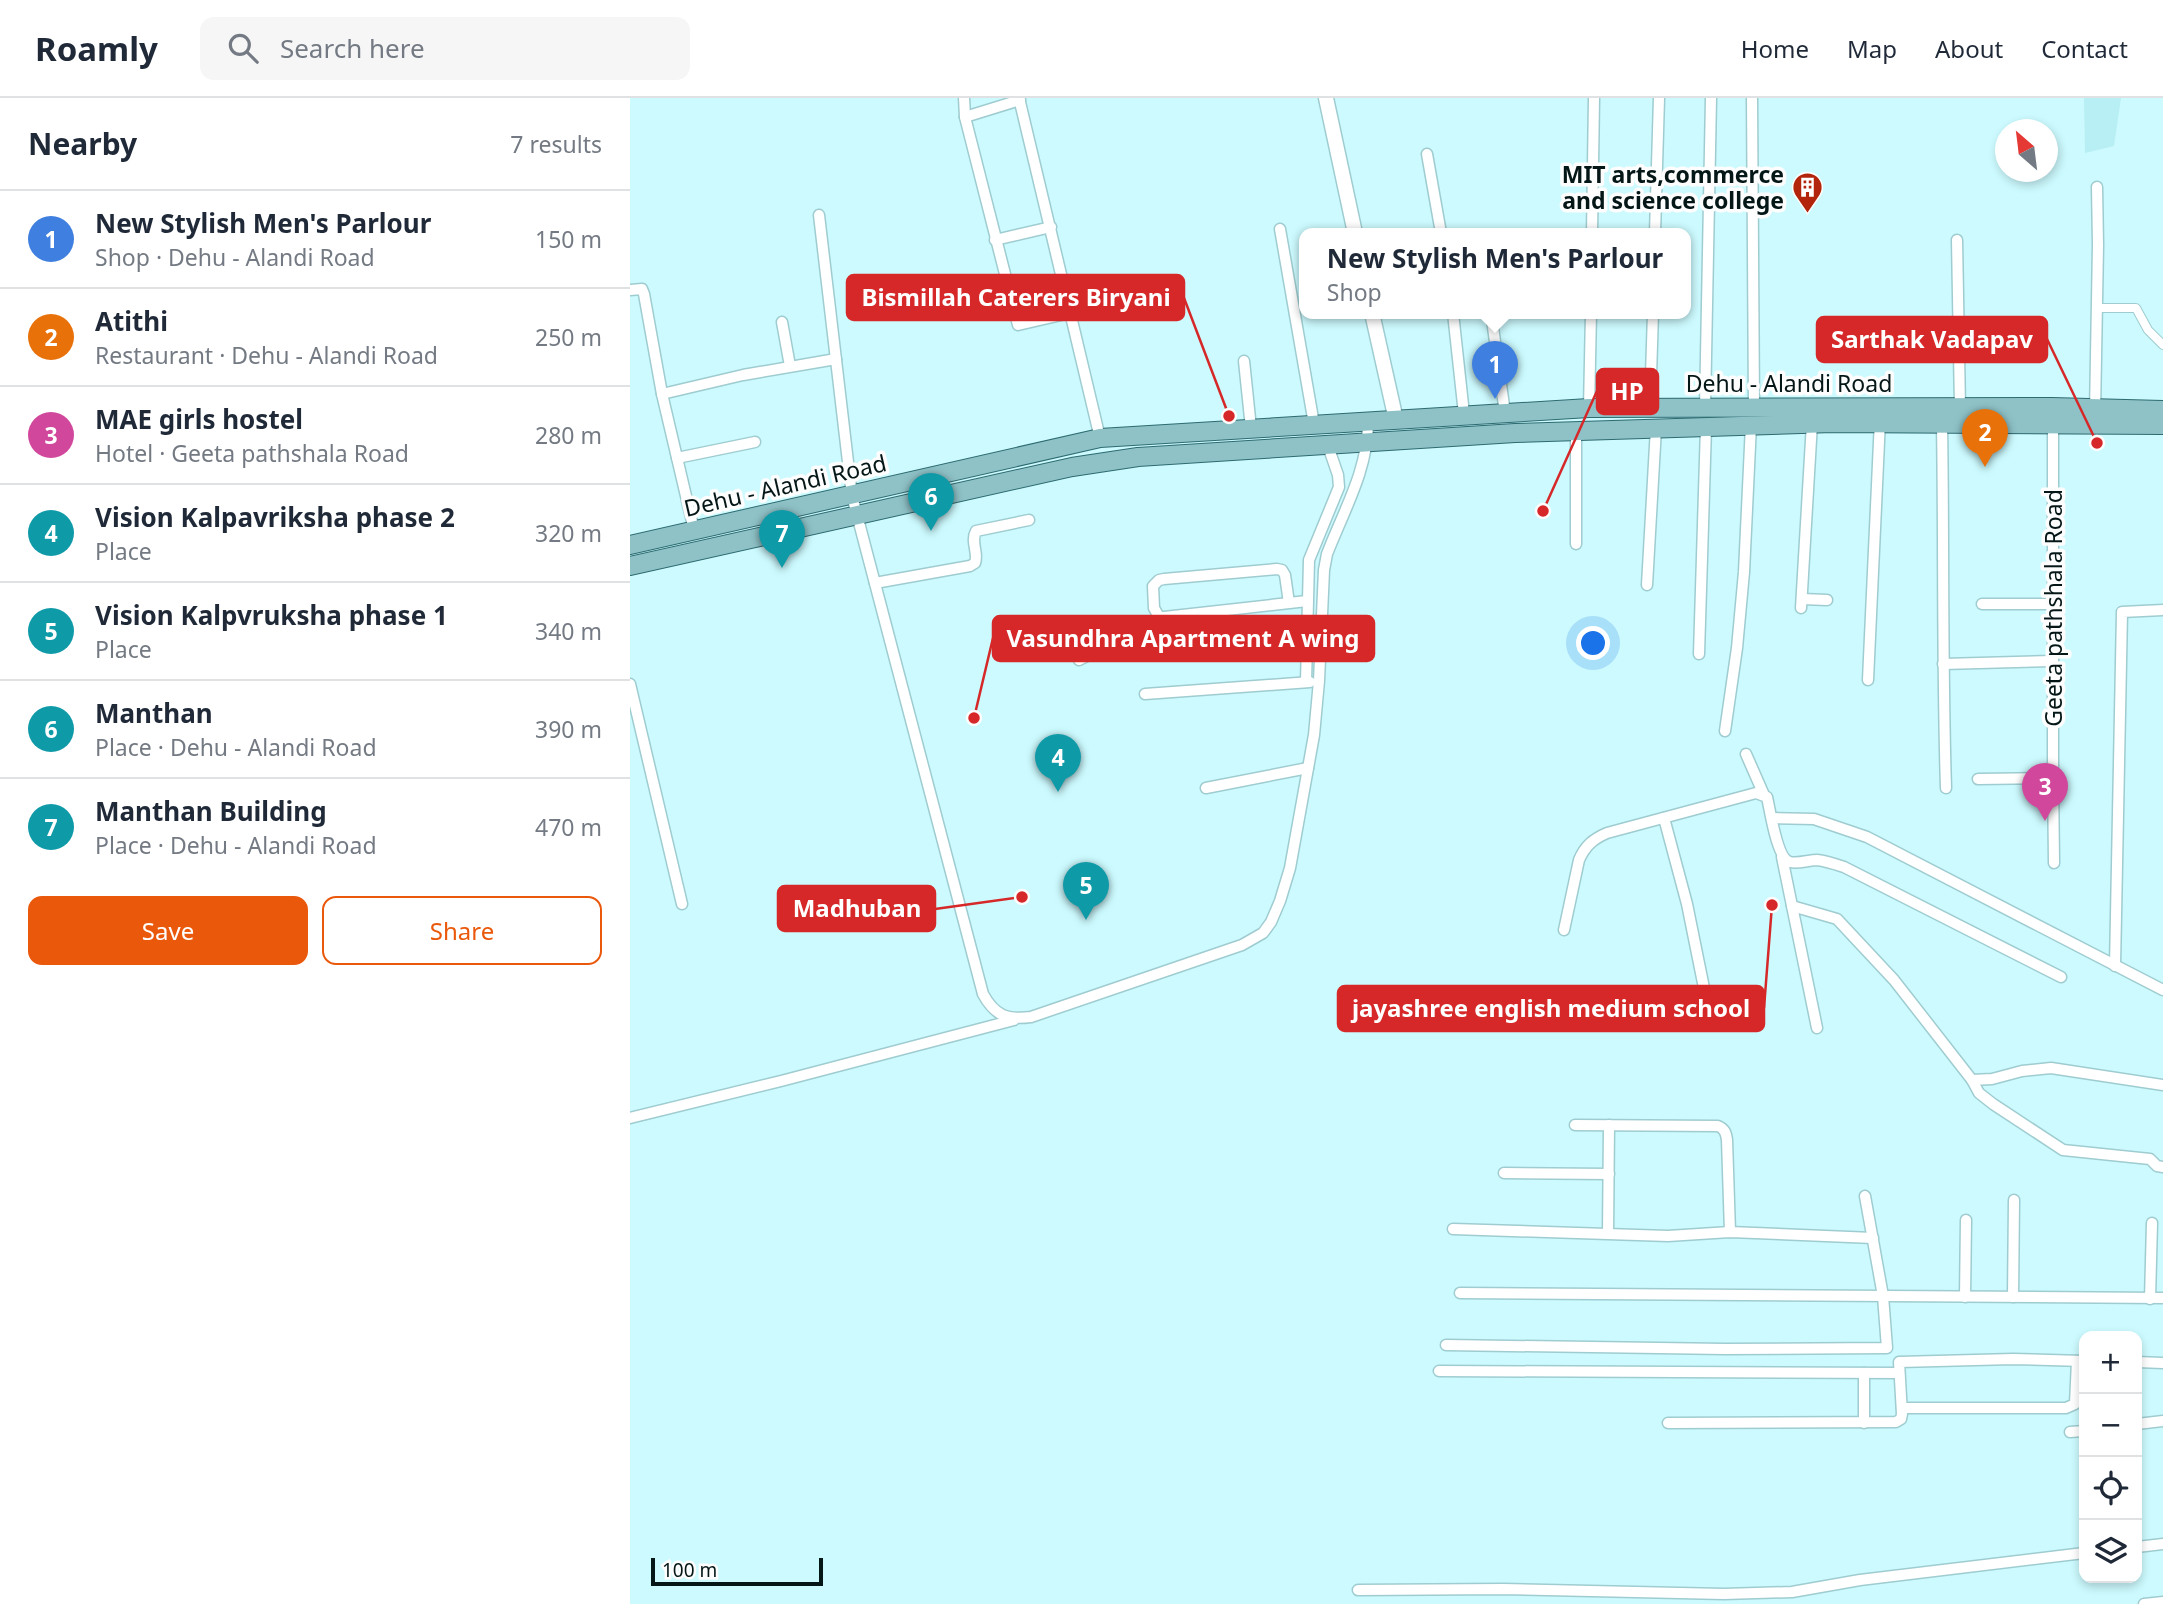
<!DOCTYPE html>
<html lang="en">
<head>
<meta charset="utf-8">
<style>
	:root { --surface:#fff; --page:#f6f6f7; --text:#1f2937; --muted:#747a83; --line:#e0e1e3; --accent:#ea580c }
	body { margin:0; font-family:"Noto Sans",sans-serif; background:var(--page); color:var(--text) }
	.controls { position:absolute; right:21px; bottom:21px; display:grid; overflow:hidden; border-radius:14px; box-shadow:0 4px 10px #0003 }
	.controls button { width:63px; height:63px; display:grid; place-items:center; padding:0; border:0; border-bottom:2px solid var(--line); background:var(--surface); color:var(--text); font:35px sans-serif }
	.compass { position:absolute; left:1365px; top:21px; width:63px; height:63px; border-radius:50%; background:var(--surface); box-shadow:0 4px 10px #0003; rotate:332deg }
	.scale { position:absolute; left:21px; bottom:18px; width:172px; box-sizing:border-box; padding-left:7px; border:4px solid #051617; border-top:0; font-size:19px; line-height:24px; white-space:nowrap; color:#051617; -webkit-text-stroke:5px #fdfdfd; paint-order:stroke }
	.you { position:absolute; left:964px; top:546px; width:24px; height:24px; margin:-18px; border:5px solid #fff; border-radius:50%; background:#1a73e8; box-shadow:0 0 0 10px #1a73e833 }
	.badge { display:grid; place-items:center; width:46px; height:46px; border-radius:50%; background:var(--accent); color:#fff; font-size:23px; font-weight:700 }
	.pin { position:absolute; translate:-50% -58px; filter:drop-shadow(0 2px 4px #0008) }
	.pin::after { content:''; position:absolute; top:37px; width:24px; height:21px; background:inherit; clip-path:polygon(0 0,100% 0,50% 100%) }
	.popup { position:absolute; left:669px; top:130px; width:392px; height:91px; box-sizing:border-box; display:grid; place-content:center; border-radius:14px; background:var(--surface); filter:drop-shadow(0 2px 5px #0005); font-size:23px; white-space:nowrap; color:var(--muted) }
	.popup b { font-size:26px; color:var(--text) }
	.popup::after { content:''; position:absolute; left:50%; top:100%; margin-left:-14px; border:14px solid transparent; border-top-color:var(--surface) }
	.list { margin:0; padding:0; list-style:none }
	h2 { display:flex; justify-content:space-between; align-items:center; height:91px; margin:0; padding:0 28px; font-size:30px }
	h2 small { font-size:23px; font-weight:400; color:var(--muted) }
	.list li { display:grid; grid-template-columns:46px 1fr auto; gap:21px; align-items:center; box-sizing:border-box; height:98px; padding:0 28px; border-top:2px solid var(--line) }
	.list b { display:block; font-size:26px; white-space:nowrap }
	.list p { margin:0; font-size:23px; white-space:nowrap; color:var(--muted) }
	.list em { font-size:23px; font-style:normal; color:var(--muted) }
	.actions { display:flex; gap:14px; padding:21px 28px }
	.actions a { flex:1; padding:16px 0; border:2px solid var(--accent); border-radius:14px; text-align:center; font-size:24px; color:var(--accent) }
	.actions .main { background:var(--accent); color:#fff }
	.icon { flex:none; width:38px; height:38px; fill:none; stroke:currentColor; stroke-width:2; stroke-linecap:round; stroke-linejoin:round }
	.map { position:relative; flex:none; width:1533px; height:1506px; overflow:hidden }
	header { display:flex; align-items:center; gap:42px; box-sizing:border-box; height:98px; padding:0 35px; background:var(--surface); border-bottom:2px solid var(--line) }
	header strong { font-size:33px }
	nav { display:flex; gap:38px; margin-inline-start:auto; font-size:24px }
	.search { width:490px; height:63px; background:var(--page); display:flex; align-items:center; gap:18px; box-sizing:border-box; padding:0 24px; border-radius:14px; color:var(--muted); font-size:26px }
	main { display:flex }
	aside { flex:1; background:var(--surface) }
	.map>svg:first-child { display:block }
	.built { fill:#b7eff4 }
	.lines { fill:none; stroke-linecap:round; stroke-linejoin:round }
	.pedestrian-casing { stroke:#9fccd0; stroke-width:10 }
	.minor-casing { stroke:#9fccd0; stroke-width:13 }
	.tertiary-casing { stroke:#9fccd0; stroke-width:17 }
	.primary-casing { stroke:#2d6b71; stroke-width:20 }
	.pedestrian { stroke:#fff; stroke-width:8 }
	.minor { stroke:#fff; stroke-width:10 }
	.tertiary { stroke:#fff; stroke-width:14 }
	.primary { stroke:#8ec2c7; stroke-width:18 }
	.labels { text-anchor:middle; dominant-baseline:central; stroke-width:7; stroke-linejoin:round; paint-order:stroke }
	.poi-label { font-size:23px; font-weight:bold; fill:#051617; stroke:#fdfdfd; text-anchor:end }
	.street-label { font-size:23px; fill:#051617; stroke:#fdfdfd }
	.leader { fill:none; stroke:#d62828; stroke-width:2.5 }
	.callout-dot { fill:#d62828; stroke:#fdfdfd; stroke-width:2.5 }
	.callout { fill:#d62828; stroke:#d62828; stroke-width:2.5 }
	.callout-label { font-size:24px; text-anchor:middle; font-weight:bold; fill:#fff }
</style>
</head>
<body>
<header>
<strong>Roamly</strong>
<div class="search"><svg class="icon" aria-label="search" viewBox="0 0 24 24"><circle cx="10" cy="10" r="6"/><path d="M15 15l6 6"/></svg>Search here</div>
<nav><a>Home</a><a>Map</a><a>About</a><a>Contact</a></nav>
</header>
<main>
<aside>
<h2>Nearby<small>7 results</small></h2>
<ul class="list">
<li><span class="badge" style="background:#3f7fe0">1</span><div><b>New Stylish Men's Parlour</b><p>Shop · Dehu - Alandi Road</p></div><em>150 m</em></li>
<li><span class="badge" style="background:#e8710a">2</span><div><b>Atithi</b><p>Restaurant · Dehu - Alandi Road</p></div><em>250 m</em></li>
<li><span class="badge" style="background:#d1479c">3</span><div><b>MAE girls hostel</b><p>Hotel · Geeta pathshala Road</p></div><em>280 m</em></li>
<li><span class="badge" style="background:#0f9aa8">4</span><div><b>Vision Kalpavriksha phase 2</b><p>Place</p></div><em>320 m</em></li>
<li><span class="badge" style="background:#0f9aa8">5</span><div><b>Vision Kalpvruksha phase 1</b><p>Place</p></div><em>340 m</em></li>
<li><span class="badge" style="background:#0f9aa8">6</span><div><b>Manthan</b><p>Place · Dehu - Alandi Road</p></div><em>390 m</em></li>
<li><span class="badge" style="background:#0f9aa8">7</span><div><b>Manthan Building</b><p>Place · Dehu - Alandi Road</p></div><em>470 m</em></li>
</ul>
<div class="actions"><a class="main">Save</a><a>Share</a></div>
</aside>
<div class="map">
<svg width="1533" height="1506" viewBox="0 0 1533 1506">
	<rect width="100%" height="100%" fill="#ccfafe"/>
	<polygon class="built" points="1454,0 1491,0 1484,48 1455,55"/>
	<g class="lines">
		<defs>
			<polyline id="pedestrian" points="1467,210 1506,210 1518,232 1533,247"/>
			<g id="minor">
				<polyline points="334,0 335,19 388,227 440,215"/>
				<polyline points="389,0 470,340"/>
				<polyline points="1122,0 1124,310"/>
				<polyline points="335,19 390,2"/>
				<polyline points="797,56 811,135"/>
				<path d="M 189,117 L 222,398 L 353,896 C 365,918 377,922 401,919 L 612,847 L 633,835 L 641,824 L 650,803 L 660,770 L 684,637 L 689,583 L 694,472 L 697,456 C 714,412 738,372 738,324"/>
				<polyline points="650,131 684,326"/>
				<polyline points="962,135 964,0"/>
				<polyline points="1025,135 1029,0"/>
				<polyline points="365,142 421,129"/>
				<polyline points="1327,142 1330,310"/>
				<polyline points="0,192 12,191 14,196 32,296 64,432"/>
				<polyline points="823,215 834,316"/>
				<polyline points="861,215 875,315"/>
				<polyline points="152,224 160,268"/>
				<polyline points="614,263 621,330"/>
				<polyline points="32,296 113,277 206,261"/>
				<polyline points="1020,309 1023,215"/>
				<polyline points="959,310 961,215"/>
				<polyline points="1075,310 1081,0"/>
				<polyline points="1465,315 1468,147 1467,89"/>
				<path d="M 1312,326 C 1314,448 1312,569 1316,690"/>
				<polyline points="47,360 125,344"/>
				<polyline points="946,446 946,333"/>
				<path d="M 245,485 L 340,468 L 345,465 C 349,455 340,444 346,433 L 399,422"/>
				<polyline points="1017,487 1026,330"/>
				<polyline points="1172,501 1197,502"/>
				<polyline points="659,505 655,477 652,472 647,471 534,481 529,482 523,488 524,510 529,519 534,519 677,503"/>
				<polyline points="1352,506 1423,506"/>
				<polyline points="1171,510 1182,325"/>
				<polyline points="1069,556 1076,329"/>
				<polyline points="449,562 461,556 480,553 677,523"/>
				<polyline points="1313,566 1423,563"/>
				<polyline points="1238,582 1250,322"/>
				<polyline points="676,584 679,462 709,389 708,377 698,348"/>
				<polyline points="0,586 52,806"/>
				<polyline points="515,596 680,584"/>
				<polyline points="1095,633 1107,550 1114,474 1121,327"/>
				<polyline points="1116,656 1134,697"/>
				<polyline points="1423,680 1424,765"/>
				<polyline points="1348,681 1423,680 1423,322"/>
				<polyline points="576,690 678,670"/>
				<polyline points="1034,720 1057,806 1074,890"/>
				<polyline points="1142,720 1184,721 1237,739 1533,892"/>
				<polyline points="1152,759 1187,930"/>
				<polyline points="1162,808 1207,821 1264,882 1342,982 1349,995 1363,1006 1433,1052 1520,1061 1527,1068 1533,1069"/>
				<path d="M 934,832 L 949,762 C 955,748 963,741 977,735 L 1126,695 L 1137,699 C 1140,712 1147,761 1160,764 C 1168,766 1179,762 1187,762 C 1196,763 1205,766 1214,769 L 1431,879"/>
				<polyline points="1485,868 1492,514 1533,512"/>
				<polyline points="1342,982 1362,981 1392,973 1421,970 1533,987"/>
				<polyline points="0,1020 151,983 384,922"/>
				<path d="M 945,1027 L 1088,1028 C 1095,1031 1096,1035 1097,1042 L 1100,1134"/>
				<polyline points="874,1075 979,1076"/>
				<polyline points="823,1131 1038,1138 1100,1134 1243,1140"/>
				<polyline points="978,1135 979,1027"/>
				<polyline points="830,1195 1533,1200"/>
				<polyline points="1335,1199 1336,1122"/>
				<polyline points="1383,1199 1384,1102"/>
				<polyline points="1520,1201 1522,1125"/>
				<polyline points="816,1247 1095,1251 1257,1250 1253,1198 1235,1098"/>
				<polyline points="1507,1264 1533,1265"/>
				<polyline points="809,1273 1268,1275"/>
				<polyline points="1234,1275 1234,1325"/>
				<polyline points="1272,1310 1436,1310 1445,1306 1447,1263"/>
				<polyline points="1038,1325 1266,1324 1271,1321 1272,1316 1269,1264 1383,1261 1454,1263"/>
				<polyline points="1507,1326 1533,1323"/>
				<polyline points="1440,1334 1454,1333"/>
				<polyline points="1507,1449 1533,1446"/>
				<polyline points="728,1492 873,1491 1094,1496 1162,1494 1230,1482 1454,1455"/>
				<polyline points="1514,1506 1533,1504"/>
			</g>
			<g id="tertiary">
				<polyline points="696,0 725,135"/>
				<polyline points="742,215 766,322"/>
			</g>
			<g id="primary">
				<polyline points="0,447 470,340 959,310 1422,309 1533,312"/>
				<polyline points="0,468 442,369 508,359 885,335 1203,325 1533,327"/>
			</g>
		</defs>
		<use href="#pedestrian" class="pedestrian-casing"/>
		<use href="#minor" class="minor-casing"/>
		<use href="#tertiary" class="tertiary-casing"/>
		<use href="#primary" class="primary-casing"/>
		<use href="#pedestrian" class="pedestrian"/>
		<use href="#minor" class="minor"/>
		<use href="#tertiary" class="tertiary"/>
		<use href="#primary" class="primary"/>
	</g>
	<defs>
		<symbol id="building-pin" viewBox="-11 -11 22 30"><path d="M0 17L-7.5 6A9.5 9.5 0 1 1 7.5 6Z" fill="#b2250c" stroke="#fdfdfd"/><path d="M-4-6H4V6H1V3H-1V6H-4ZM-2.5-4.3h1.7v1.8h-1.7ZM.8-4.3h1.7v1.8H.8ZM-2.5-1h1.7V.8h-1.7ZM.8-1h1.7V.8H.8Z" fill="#fff"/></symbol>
	</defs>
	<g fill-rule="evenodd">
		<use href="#building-pin" x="1160" y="72" width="35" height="47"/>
	</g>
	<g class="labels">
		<g class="poi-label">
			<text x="1154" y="76">MIT arts,commerce<tspan x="1154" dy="26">and science college</tspan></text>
		</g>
		<g class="street-label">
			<text x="1159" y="285">Dehu - Alandi Road</text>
			<text transform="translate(155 387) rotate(-13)">Dehu - Alandi Road</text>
			<text transform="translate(1423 510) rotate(-90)">Geeta pathshala Road</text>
		</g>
	</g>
	<path class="leader" d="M599 318L554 200M1467 345L1417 241M913 413L967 293M344 620L363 540M392 799L305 811M1142 807L1134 910"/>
	<g class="callout-dot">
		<circle cx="599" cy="318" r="7"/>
		<circle cx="1467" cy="345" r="7"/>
		<circle cx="913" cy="413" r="7"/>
		<circle cx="344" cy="620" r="7"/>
		<circle cx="392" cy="799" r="7"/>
		<circle cx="1142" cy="807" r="7"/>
	</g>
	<g class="callout">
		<rect x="217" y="177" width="337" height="45" rx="7"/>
		<rect x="1187" y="219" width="230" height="45" rx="7"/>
		<rect x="967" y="271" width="61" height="45" rx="7"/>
		<rect x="363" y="518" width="381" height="45" rx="7"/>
		<rect x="148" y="788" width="157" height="45" rx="7"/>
		<rect x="708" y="888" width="426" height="45" rx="7"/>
	</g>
	<g class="callout-label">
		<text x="386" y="208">Bismillah Caterers Biryani</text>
		<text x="1302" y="250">Sarthak Vadapav</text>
		<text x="997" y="302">HP</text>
		<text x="553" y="549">Vasundhra Apartment A wing</text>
		<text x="227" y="819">Madhuban</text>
		<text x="921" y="919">jayashree english medium school</text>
	</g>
</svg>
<div class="controls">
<button>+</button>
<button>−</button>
<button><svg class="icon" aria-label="locate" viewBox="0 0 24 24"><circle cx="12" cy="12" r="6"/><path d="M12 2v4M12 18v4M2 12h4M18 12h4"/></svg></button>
<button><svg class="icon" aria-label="layers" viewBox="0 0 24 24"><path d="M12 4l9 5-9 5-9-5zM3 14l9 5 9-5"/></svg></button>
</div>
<svg class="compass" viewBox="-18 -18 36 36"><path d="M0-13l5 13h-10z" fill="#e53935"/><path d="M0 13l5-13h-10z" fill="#747a83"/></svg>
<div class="scale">100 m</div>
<div class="you"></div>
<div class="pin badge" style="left:865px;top:301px;background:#3f7fe0">1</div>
<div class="popup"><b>New Stylish Men's Parlour</b>Shop</div>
<div class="pin badge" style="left:1355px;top:369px;background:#e8710a">2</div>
<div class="pin badge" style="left:1415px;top:723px;background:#d1479c">3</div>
<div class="pin badge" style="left:428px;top:694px;background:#0f9aa8">4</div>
<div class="pin badge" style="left:456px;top:822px;background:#0f9aa8">5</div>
<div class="pin badge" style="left:301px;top:433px;background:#0f9aa8">6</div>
<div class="pin badge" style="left:152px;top:470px;background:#0f9aa8">7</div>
</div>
</main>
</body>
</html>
